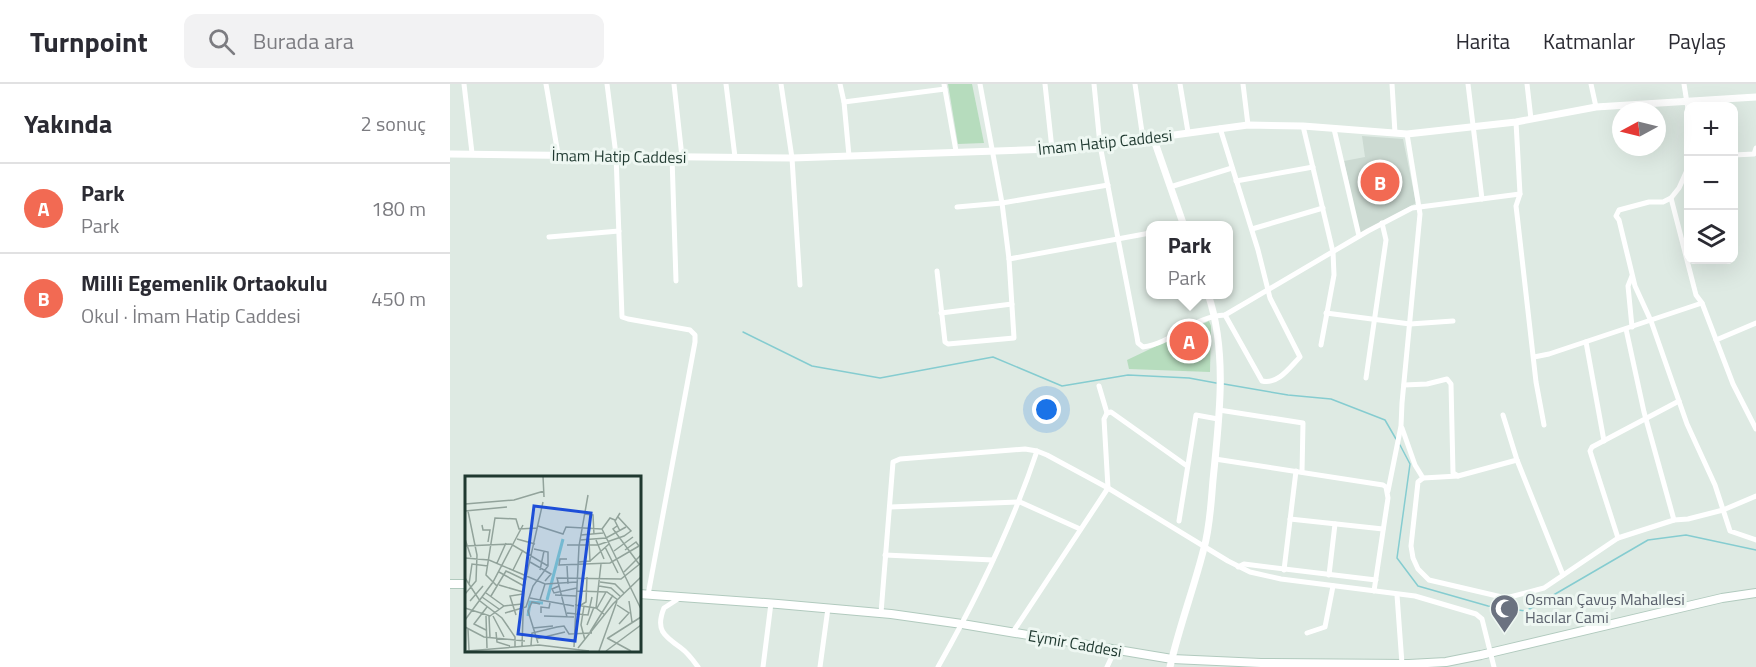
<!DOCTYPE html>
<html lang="tr">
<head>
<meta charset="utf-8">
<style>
	:root { --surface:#fff; --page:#f2f2f3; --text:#2b2b33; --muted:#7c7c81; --line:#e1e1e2; --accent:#f26a53 }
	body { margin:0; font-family:"Titillium Web",sans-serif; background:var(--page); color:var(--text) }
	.controls { position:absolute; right:18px; top:18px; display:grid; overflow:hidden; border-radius:12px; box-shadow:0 6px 24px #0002 }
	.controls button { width:54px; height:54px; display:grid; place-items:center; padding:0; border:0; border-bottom:2px solid var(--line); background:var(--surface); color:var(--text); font:30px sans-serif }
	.compass { position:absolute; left:1162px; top:18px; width:54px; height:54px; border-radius:50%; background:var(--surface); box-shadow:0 6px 24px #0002; rotate:263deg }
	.you { position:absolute; left:597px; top:326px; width:21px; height:21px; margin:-15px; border:4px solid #fff; border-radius:50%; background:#1a73e8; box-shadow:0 0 0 9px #1a73e833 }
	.badge { display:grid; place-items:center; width:39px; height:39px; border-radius:50%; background:var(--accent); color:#fff; font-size:20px; font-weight:700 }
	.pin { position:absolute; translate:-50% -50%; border:3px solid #fff; box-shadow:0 2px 6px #0006 }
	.popup { position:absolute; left:696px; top:137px; width:87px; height:78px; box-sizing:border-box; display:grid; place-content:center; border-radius:12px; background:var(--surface); filter:drop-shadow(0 2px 4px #0005); font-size:20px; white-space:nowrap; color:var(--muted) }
	.popup b { font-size:22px; color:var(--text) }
	.popup::after { content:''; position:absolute; left:50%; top:100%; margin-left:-12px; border:12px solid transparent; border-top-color:var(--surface) }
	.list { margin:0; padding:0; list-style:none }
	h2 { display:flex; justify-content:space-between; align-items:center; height:78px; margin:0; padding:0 24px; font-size:26px }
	h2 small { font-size:20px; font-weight:400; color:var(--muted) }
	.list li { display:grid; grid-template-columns:39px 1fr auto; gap:18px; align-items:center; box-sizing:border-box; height:90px; padding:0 24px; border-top:2px solid var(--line) }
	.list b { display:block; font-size:22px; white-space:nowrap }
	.list p { margin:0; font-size:20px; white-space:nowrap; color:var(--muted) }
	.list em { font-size:20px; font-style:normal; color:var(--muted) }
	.icon { flex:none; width:33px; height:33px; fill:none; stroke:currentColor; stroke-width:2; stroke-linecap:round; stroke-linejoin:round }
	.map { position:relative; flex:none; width:1306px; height:583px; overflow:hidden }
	header { display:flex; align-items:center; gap:36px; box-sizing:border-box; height:84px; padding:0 30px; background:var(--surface); border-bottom:2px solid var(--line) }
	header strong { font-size:28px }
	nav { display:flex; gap:33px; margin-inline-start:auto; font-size:21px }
	.search { width:420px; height:54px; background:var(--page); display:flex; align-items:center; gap:15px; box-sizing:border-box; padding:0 21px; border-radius:12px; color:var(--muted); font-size:22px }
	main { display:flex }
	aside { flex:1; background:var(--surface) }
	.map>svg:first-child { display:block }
	.built { fill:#ccdad2 }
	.green { fill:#b6dcbd }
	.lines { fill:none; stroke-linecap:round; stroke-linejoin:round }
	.stream { stroke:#85ccd0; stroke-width:1.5 }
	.secondary-casing { stroke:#b1cabe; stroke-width:10 }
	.minor { stroke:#fff; stroke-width:5 }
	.tertiary { stroke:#fff; stroke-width:7 }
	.secondary { stroke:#fff; stroke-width:8 }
	.labels { text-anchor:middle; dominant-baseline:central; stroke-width:6; stroke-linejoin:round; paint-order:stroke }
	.street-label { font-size:16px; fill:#1f3930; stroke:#eef7f2 }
	.worship-label { font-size:16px; fill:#5b616d; stroke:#eef7f2; text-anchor:start }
	.inset-river { fill:none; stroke:#85ccd0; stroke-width:3 }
	.inset-road { fill:none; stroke:#92a39b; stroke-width:1.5 }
	.view { fill:#1d4ed8; fill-opacity:0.15; stroke:#1d4ed8; stroke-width:3 }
	.inset-edge { fill:none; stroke:#1f3930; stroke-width:3 }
</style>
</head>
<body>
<header>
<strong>Turnpoint</strong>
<div class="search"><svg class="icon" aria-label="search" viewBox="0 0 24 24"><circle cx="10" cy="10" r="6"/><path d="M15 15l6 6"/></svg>Burada ara</div>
<nav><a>Harita</a><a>Katmanlar</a><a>Paylaş</a></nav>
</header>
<main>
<aside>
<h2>Yakında<small>2 sonuç</small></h2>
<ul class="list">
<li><span class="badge">A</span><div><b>Park</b><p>Park</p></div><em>180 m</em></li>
<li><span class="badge">B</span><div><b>Milli Egemenlik Ortaokulu</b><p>Okul · İmam Hatip Caddesi</p></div><em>450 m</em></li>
</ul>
</aside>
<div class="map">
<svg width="1306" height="583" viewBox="0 0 1306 583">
	<rect width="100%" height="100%" fill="#deeae3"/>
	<polygon class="built" points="912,52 953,55 966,119 910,150 894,77 915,73"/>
	<g class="green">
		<polygon points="498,0 522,0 534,59 508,60"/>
		<polygon points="759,237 761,242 760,288 679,285 677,276"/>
	</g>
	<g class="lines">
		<g class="stream">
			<polyline points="293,248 362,282 430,294 543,273 612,302 678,291 739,294 766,299"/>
			<polyline points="774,300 838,311 881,315 935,336 946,355"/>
			<polyline points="950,361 960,380 947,474 968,502 1038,522 1076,527 1198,456 1236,451 1306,466"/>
		</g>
		<defs>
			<g id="secondary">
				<polyline points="0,500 16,500"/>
				<polyline points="189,510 328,520 441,530 512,540 722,575 811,579 959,580 996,578 1031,571 1272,514 1306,509"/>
			</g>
		</defs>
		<use href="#secondary" class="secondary-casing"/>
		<g class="minor">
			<polyline points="14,0 22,69"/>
			<polyline points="96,0 108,70"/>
			<polyline points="157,0 166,71 172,233 178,235 240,246 245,251 245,258 198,511"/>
			<polyline points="224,0 232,73"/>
			<polyline points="276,0 285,73"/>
			<polyline points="331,0 342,74 350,201"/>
			<polyline points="390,0 394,18 399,72"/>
			<polyline points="494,0 506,67"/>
			<polyline points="595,0 602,65"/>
			<path d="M 644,0 L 650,61 L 687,253 L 688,259 L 693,263 C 723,259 744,232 775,231 L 918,147 L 962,124 L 1070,110"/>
			<polyline points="685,0 693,55"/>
			<polyline points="730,0 738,48"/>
			<polyline points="793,0 798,41"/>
			<polyline points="942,0 945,49"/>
			<polyline points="1018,0 1032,115"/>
			<polyline points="1077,0 1081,35"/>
			<polyline points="1141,0 1146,23"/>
			<polyline points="1234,0 1238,25"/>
			<polyline points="394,18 495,5"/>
			<polyline points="1066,38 1070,110 1066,122 1068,139 1086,298 1094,341"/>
			<polyline points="853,42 883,168 884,191 871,261"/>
			<path d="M 770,44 L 808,166 L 820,214 L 850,273 C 840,283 828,301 812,297 L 775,231"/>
			<polyline points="884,45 909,152"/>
			<polyline points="1284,71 1304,70 1306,64"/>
			<polyline points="222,73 226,197"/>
			<polyline points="1238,84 1229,104 1221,114 1213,118 1199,118 1169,126 1166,132 1169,136 1185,202 1201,237 1237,340 1265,401 1280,447 1306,456"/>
			<polyline points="786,97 863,83"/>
			<polyline points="720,103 782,84"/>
			<polyline points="1221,114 1246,211 1252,219 1283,300 1306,345"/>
			<polyline points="507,123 552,119 658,101"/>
			<polyline points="802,145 873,124"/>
			<polyline points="99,153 169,147"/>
			<polyline points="559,175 700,149"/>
			<polyline points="487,187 495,258 498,260 564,254 559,175 552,119 530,0"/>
			<polyline points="1182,192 1178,202 1182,243"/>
			<polyline points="491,229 562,220"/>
			<polyline points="876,229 960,240 1003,237"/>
			<polyline points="1176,245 1194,328 1224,436"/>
			<polyline points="1266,256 1306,239"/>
			<polyline points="1136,258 1154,357"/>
			<polyline points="1084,273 1099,270 1252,219"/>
			<polyline points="916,294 936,156 932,139"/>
			<polyline points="954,301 977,300 997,295 1001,300 1003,389 1008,392 1067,376"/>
			<polyline points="649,302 657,329"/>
			<polyline points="769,326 853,339 852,388"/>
			<polyline points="1053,331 1067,376 1113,491"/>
			<polyline points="952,344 965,381 973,394 1008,392"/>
			<polyline points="765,375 933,401 936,403 938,414 924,507"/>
			<polyline points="973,394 968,398 961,462 963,474 968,485 979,496 1056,514 1094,504 1168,454 1224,436 1238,435 1273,426 1306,412"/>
			<polyline points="938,407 951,342 952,319 970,130 957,50"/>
			<polyline points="440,423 570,418 630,445"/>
			<polyline points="840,435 933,445"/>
			<polyline points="729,437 746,331 768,335"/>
			<polyline points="1168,454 1140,367 1142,363 1229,317"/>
			<polyline points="435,471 543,476"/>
			<polyline points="788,483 794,480 926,496"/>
			<polyline points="834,486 846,387"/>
			<polyline points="879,491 885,440"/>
			<polyline points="947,511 952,580"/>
			<path d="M 231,513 L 214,524 C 205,546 214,552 231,564 C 238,569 243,576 248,583"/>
			<polyline points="431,529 443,378 450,375 575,365 587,367 597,371 658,404 778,477 800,488 831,495 965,512 1026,530 1032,535 1044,583"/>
			<polyline points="563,548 658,404 654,335 657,329 661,328 737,382"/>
			<polyline points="857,549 875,543 883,502"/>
			<polyline points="313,583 321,519"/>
			<polyline points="370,583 378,524"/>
			<path d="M 488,583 C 527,514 562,442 587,367"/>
			<polyline points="657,583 665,566"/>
		</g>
		<g class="tertiary">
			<polyline points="703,53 734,142"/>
			<polyline points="0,70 342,74 602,65 650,61 798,41 853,42 957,50 1066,38 1146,23 1306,13"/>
			<path d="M 720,583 C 729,543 744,504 754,464 C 760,443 761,419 763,396 C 769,336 778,269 758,210"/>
		</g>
		<use href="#secondary" class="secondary"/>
	</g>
	<defs>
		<symbol id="mosque-pin" viewBox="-11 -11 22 30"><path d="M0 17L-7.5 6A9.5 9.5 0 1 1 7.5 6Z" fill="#6b7280" stroke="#eef7f2"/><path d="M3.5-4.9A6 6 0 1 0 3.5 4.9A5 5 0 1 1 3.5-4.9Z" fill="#fff"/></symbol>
	</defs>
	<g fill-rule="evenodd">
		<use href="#mosque-pin" x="1038" y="508" width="33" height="45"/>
	</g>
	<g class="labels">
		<g class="street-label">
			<text transform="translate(655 58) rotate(-6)">İmam Hatip Caddesi</text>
			<text transform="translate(169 72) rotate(1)">İmam Hatip Caddesi</text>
			<text transform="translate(625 559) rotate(10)">Eymir Caddesi</text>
		</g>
		<g class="worship-label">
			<text x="1075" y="515">Osman Çavuş Mahallesi<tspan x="1075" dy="18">Hacılar Cami</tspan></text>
		</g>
	</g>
	<g transform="translate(15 392)">
		<rect width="176" height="176" fill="#deeae3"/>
		<path class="inset-river" d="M 82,124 L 98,63M 63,140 L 65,126 L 78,127"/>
		<path class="inset-road" d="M 78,0 L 79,21M 0,28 L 49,24 L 79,15M 0,35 L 42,31M 155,37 L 150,45 L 155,55M 119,38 L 128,39 L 129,59M 17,49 L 18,54 L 25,54 L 23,66M 73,50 L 98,58 L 101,51 L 137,53M 152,50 L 148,53 L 174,88M 137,53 L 176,133M 137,53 L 145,42 L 150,44M 116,59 L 138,57M 0,63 L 6,81M 52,63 L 70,68M 115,64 L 141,62 L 161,51M 124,64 L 125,86M 131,64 L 139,83M 102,69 L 133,69 L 159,60 L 166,55 L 153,41M 0,70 L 46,68 L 83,90M 140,71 L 153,97M 160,74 L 171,66 L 174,70M 149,75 L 168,61M 0,82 L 24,84 L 80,108 L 112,106M 102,83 L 95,83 L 94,89 L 145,87 L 174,70M 65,86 L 86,98 L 80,105M 113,86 L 125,85 L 144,68M 32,87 L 41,67M 102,90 L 103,108M 48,94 L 58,74M 75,94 L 79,75M 34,96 L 59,110M 159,96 L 176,79M 0,102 L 15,125 L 37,142 L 50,161 L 50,171M 135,106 L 150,108 L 159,117M 4,108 L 7,88 L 23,90M 34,109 L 58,116M 32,110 L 21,99 L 30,42 L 51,43 L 54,53 L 72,52M 94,110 L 87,113 L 89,117 L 112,112M 134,110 L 146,112 L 156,121M 112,115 L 142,116 L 153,124M 21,117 L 39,130M 0,118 L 11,105 L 12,79 L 3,35M 90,119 L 111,120M 26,120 L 41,95 L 60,104M 17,121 L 34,133M 65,122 L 75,124 L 80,108M 75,124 L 109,130M 5,125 L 18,110M 164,125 L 167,146M 110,129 L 131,132 L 140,139M 116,129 L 121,126 L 122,101M 152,129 L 164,137 L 154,148M 119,130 L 116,149 L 120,164M 0,132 L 25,140 L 39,130 L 57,128M 131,132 L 136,88M 132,132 L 141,116M 40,137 L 61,131 L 68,110 L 83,90 L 83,76 L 69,73M 76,137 L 76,131 L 84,132 L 85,127M 102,137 L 123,139 L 127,121M 51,139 L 45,120 L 58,118M 21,140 L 22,172M 24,140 L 25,162M 28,140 L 39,161M 79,140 L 109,141M 102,141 L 92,102 L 156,103 L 176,87M 0,144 L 28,106 L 58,49M 122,149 L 129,131M 0,151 L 19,161 L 60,165M 68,152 L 88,150M 3,153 L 4,174M 21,154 L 9,148 L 22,131M 31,156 L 32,166 L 45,170M 125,156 L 148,119M 142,162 L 166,175M 143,162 L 176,141M 71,163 L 100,156M 73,167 L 63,135 L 67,126 L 75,128M 66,169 L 67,157 L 92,151 L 99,150 L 104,158 L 127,157M 57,170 L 59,110 L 78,26M 109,171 L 114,70 L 123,19M 113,172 L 148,128 L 176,101M 2,175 L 74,169 L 124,175M 134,175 L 152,125M 141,175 L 176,149"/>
		<path class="view" d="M 69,30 L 126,37 L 110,165 L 53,158 Z"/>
		<rect width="176" height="176" class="inset-edge"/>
	</g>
</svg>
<div class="controls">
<button>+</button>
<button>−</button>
<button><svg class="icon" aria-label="layers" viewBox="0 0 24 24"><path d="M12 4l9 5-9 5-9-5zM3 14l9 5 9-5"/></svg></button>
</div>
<svg class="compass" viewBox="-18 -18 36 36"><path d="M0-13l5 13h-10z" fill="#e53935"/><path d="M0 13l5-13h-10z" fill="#7c7c81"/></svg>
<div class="you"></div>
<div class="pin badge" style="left:739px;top:257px">A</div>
<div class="popup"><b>Park</b>Park</div>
<div class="pin badge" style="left:930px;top:98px">B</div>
</div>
</main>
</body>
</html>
